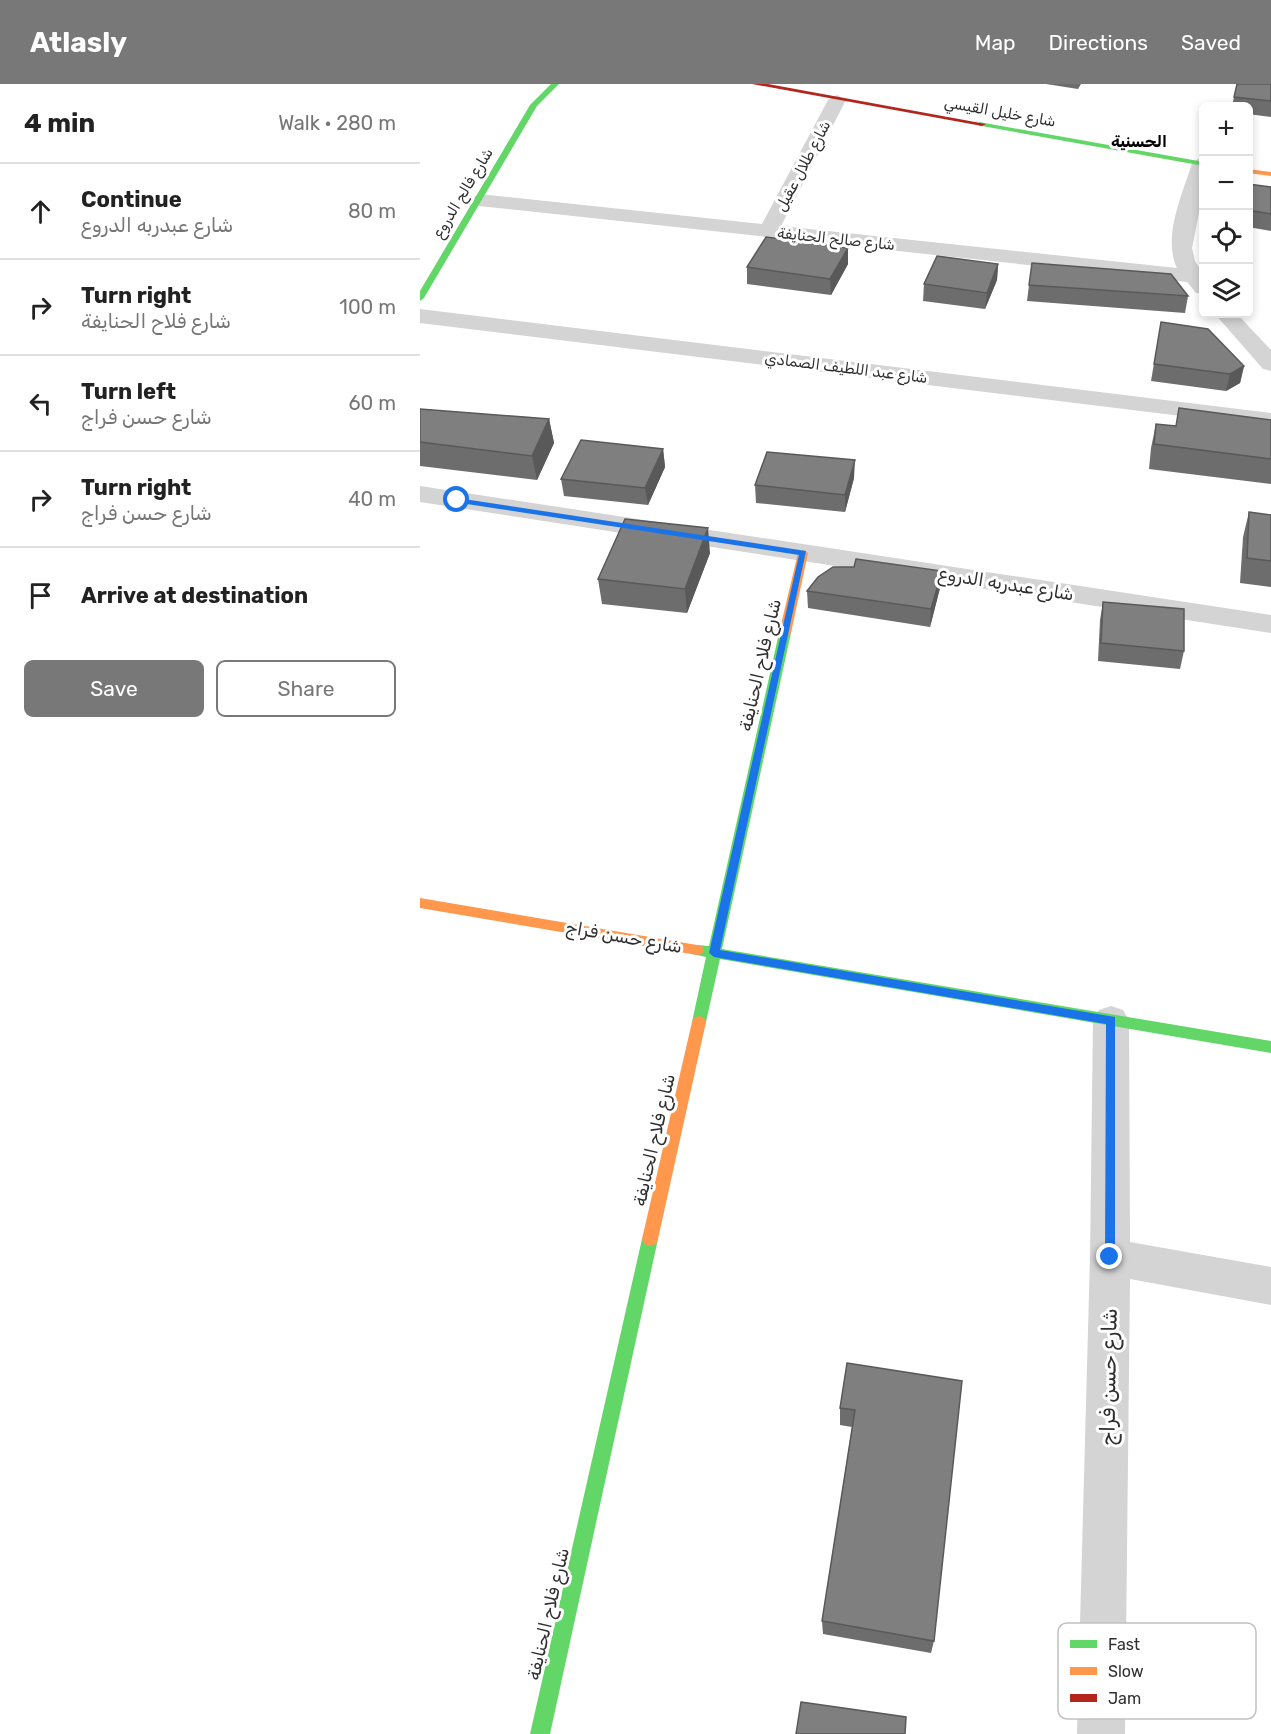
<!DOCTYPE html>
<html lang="en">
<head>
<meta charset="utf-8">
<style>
	:root { --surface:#fff; --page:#f2f2f2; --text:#222; --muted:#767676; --line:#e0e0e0; --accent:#787878 }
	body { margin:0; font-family:Rubik,Cairo,sans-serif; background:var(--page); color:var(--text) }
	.controls { position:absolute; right:18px; top:18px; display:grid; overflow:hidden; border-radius:9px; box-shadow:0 3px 9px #0003 }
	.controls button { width:54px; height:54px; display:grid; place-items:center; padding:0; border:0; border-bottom:2px solid var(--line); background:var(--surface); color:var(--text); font:30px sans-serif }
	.stop { position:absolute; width:18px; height:18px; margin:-14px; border:4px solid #1a73e8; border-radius:50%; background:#fff }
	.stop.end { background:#1a73e8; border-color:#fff; box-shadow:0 2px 6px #0008 }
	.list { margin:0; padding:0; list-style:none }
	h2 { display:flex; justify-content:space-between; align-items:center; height:78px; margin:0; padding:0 24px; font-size:26px }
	h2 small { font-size:20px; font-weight:400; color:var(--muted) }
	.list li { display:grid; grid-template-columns:39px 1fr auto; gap:18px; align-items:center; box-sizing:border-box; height:96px; padding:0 24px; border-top:2px solid var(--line) }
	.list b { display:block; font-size:22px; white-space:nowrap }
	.list p { margin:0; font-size:20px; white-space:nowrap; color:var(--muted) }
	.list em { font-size:20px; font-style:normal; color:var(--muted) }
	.actions { display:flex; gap:12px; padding:18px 24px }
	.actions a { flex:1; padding:14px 0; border:2px solid var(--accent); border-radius:9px; text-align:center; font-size:21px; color:var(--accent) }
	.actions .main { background:var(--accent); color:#fff }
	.icon { flex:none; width:33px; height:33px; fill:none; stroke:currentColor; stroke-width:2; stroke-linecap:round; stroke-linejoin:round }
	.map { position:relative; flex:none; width:851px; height:1650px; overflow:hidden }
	header { display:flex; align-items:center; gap:36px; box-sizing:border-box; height:84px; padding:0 30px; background:var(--accent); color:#fff }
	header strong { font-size:28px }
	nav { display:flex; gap:33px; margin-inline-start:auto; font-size:21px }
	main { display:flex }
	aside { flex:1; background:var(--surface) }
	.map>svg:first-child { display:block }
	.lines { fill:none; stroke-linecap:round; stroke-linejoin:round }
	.street { fill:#d4d4d4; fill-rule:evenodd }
	.fast { fill:#63d668; fill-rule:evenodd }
	.slow { fill:#ff974d; fill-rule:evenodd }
	.jam { fill:#b3261e; fill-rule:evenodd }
	.wall { fill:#6d6d6d }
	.shaded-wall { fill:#595959 }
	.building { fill:#7f7f7f; stroke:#595959; stroke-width:1.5 }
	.route { fill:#1a73e8 }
	.labels { text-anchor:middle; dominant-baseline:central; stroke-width:6; stroke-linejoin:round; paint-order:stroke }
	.far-street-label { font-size:15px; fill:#2f2f2f; stroke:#fff }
	.far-neighbourhood-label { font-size:16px; font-weight:bold; fill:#000; stroke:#fff }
	.street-label { font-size:18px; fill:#2f2f2f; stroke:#fff }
	.near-street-label { font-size:21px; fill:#2f2f2f; stroke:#fff }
	.key { fill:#fff; stroke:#c1c1c1; stroke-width:1.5 }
	.key-label { font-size:16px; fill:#2f2f2f }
</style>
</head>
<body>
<header>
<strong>Atlasly</strong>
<nav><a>Map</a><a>Directions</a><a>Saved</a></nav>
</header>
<main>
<aside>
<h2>4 min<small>Walk · 280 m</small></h2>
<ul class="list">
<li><svg class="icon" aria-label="ahead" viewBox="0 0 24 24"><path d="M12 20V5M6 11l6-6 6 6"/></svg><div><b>Continue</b><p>شارع عبدربه الدروع</p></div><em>80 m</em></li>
<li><svg class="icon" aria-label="right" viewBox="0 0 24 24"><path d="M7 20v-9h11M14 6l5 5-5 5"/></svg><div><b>Turn right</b><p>شارع فلاح الحنايفة</p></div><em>100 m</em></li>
<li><svg class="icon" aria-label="left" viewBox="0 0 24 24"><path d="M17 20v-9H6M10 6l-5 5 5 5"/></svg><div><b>Turn left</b><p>شارع حسن فراج</p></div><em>60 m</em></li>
<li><svg class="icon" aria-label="right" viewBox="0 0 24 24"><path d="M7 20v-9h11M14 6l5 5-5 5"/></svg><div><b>Turn right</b><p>شارع حسن فراج</p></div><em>40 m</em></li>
<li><svg class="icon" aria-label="arrive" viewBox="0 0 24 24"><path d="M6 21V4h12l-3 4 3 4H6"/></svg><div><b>Arrive at destination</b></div></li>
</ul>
<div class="actions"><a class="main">Save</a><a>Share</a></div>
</aside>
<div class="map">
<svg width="851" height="1650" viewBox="0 0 851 1650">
	<rect width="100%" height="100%" fill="#fff"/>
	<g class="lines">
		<g class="street">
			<path d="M 417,11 L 426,16 L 361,142 L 757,184 C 742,153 763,109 772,79 L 781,73 L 784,74 L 784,104 L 772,164 L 775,177 L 784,191 L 784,210 L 776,209 L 767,198 L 59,122 L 49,116 L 59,110 L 342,140 L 408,16 Z"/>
			<polygon points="0,225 851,329 851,343 0,239"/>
			<polygon points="795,230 817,230 851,266 851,287 843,285"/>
			<polygon points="0,402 851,531 851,549 0,418"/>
			<polygon points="691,922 703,926 709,936 710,1158 851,1183 851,1221 710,1195 705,1650 657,1650 670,1173 673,936 679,926"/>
		</g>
		<g class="fast">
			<polygon points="131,0 139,0 117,22 4,214 0,217 0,207 110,21"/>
			<polygon points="559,38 784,78 784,82 562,42 559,42"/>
			<polygon points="365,545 371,549 302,865 851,957 851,969 300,875 286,938 284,942 279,944 274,942 272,938 286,873 272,870 270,866 272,862 277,861 289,862 359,549"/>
			<polygon points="230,1148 236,1150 238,1155 130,1650 110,1650 222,1155 224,1150"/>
		</g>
		<g class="slow">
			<polygon points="828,85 851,88 851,92 828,89"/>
			<polygon points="383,466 388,469 371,549 365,553 359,549 378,469"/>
			<polygon points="0,814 277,861 282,862 284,866 282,870 277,871 0,824"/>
			<polygon points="279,932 284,934 286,938 238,1155 236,1160 230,1162 224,1160 222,1155 272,938 274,934"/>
		</g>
		<polygon class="jam" points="332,0 348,0 566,40 562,42"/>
	</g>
	<g class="wall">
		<polygon points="626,0 661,0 658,5"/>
		<polygon points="817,0 851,0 851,33 828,30 828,22 812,22"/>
		<polygon points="828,100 851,103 851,147 828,143"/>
		<polygon points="428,164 428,180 411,211 327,200 327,183"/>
		<polygon points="578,180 577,196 565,225 503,217 504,200"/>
		<polygon points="609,201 768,212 765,229 607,217"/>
		<polygon points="741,238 824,282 820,299 806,307 731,297"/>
		<polygon points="759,324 851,336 851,400 729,385 731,364 736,340 756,342"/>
		<polygon points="0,325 129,335 134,359 117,396 0,382"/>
		<polygon points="243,365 245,383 228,421 144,412 141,395"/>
		<polygon points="434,394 425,428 336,419 335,401"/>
		<polygon points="829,428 851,431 851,503 820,499 823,453"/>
		<polygon points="290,469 267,529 182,520 178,495"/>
		<polygon points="434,483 520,504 510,543 388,524 387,507"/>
		<polygon points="683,518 764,567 760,585 678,577 680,536"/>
		<polygon points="427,1279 514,1557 511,1569 403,1550 402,1537 432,1343 420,1341 420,1324"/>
	</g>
	<g class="shaded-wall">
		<polygon points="428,164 428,180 411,211 410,195"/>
		<polygon points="578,180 577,196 565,225 567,209"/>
		<polygon points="824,282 820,299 806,307 810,290"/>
		<polygon points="129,335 134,359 117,396 112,372"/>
		<polygon points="243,365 245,383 228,421 225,404"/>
		<polygon points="435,376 434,394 425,428 425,411"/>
		<polygon points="288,444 290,469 267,529 265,505"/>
		<polygon points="522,487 520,504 510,543 511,525"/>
	</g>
	<g class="building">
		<polygon points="817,0 851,0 851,17 814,13"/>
		<polygon points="828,100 851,103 851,130 828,126"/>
		<polygon points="346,153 428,164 410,195 327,183"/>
		<polygon points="517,172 578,180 567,209 504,200"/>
		<polygon points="612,179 751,190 768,212 609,201"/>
		<polygon points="741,238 788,245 824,282 810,290 734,280"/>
		<polygon points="759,324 851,336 851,375 734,360 736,340 756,342"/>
		<polygon points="0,325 129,335 112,372 0,358"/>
		<polygon points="161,356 243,365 225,404 141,395"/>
		<polygon points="347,368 435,376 425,411 335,401"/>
		<polygon points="829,428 851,431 851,477 827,474"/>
		<polygon points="205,435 288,444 265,505 178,495"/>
		<polygon points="436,475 522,487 511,525 387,507 398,493 413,483 434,483"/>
		<polygon points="683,518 764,525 764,567 681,559"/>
		<polygon points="427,1279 542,1297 514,1557 402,1537 435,1326 420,1324"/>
		<polygon points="381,1618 486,1633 485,1650 376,1650"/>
	</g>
	<polygon class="route" points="37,414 386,467 300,866 695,933 695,1177 686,1177 685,1173 686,940 294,873 289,869 379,471 34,418"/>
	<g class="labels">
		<g class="far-street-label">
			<text transform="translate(580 28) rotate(10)">شارع خليل القيسي</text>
			<text transform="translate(383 82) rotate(-62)">شارع طلال عقيل</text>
			<text transform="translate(43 109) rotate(-59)">شارع فالح الدروع</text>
			<text transform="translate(416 155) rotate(6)">شارع صالح الحنايفة</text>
			<text transform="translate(426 284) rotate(7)">شارع عبد اللطيف الصمادي</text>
		</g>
		<g class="far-neighbourhood-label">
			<text x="719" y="57">الحسنية</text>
		</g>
		<g class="street-label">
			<text transform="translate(586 500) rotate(9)">شارع عبدربه الدروع</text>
			<text transform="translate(340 581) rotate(-77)">شارع فلاح الحنايفة</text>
			<text transform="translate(204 853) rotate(10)">شارع حسن فراج</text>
			<text transform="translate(234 1056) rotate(-77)">شارع فلاح الحنايفة</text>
			<text transform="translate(128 1530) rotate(-77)">شارع فلاح الحنايفة</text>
		</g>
		<g class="near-street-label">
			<text transform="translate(688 1293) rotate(-89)">شارع حسن فراج</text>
		</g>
	</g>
	<rect x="638" y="1539" width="198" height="96" rx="9" class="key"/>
	<rect x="650" y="1556" width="27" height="8" fill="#63d668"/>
	<rect x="650" y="1583" width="27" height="8" fill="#ff974d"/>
	<rect x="650" y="1610" width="27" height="8" fill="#b3261e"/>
	<g class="key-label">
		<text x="688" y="1566">Fast</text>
		<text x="688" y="1593">Slow</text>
		<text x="688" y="1620">Jam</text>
	</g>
</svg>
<div class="controls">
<button>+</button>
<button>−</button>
<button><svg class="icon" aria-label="locate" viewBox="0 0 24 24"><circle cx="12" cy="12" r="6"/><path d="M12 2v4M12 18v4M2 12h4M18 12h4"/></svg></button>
<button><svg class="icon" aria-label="layers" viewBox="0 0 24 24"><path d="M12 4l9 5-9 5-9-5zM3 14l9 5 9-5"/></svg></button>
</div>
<div class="stop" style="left:37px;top:416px"></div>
<div class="stop end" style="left:690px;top:1173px"></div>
</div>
</main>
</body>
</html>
